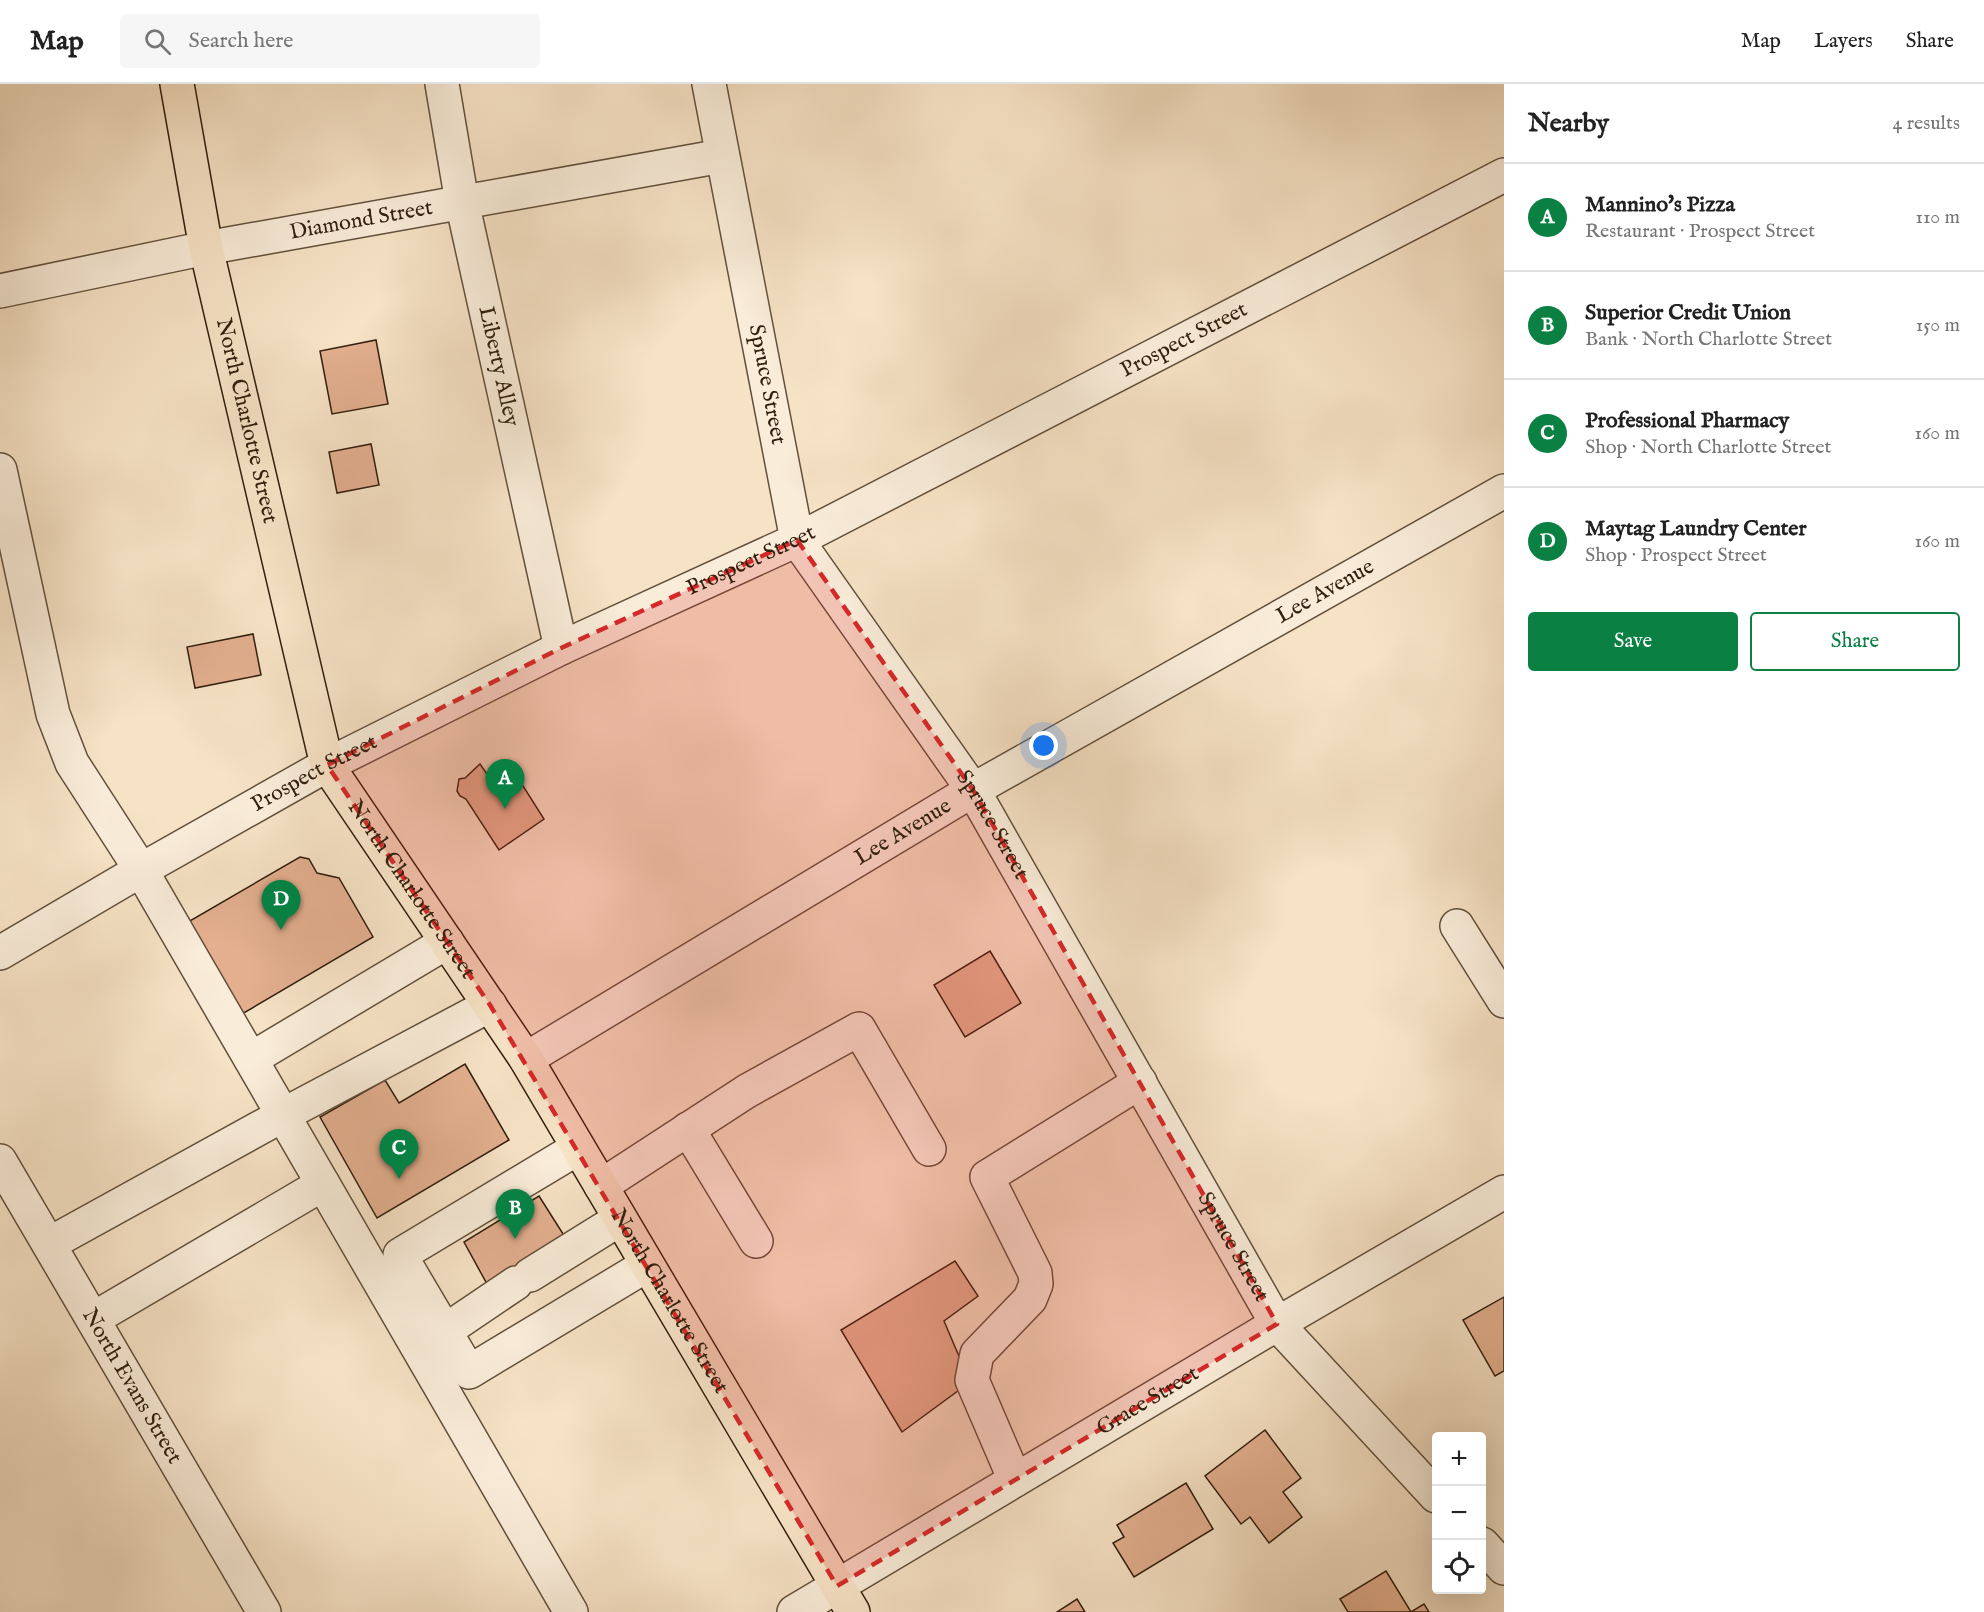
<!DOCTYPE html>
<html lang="en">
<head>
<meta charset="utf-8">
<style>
	:root { --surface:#fff; --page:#f6f6f6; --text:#222; --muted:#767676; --line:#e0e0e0; --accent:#0b8043 }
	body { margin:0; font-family:"IM FELL English",serif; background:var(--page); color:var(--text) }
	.controls { position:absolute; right:18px; bottom:18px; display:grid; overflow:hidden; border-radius:6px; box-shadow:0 6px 24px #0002 }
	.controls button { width:54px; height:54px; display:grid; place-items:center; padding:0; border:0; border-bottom:2px solid var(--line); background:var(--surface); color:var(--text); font:30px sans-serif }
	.you { position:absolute; left:1044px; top:662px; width:21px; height:21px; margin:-15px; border:4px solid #fff; border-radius:50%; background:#1a73e8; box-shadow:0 0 0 9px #1a73e833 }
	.badge { display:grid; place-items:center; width:39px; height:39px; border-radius:50%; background:var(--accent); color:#fff; font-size:20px; font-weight:700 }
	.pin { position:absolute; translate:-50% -50px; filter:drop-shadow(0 2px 3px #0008) }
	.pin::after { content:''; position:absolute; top:32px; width:21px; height:18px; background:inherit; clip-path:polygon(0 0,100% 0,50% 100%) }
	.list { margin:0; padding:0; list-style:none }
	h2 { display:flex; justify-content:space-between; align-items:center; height:78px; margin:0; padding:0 24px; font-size:26px }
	h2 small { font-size:20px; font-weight:400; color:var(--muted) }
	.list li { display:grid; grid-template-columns:39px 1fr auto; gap:18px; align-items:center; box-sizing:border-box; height:108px; padding:0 24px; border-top:2px solid var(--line) }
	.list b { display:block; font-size:22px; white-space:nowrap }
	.list p { margin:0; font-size:20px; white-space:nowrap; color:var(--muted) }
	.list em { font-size:20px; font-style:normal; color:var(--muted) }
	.actions { display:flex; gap:12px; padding:18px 24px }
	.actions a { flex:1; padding:14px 0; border:2px solid var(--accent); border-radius:6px; text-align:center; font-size:21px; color:var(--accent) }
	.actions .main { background:var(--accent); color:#fff }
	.icon { flex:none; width:33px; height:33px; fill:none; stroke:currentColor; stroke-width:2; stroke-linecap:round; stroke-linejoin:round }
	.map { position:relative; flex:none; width:1504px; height:1528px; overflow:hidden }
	header { display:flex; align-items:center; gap:36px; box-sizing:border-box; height:84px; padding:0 30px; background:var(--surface); border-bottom:2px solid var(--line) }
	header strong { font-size:28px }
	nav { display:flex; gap:33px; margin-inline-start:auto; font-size:21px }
	.search { width:420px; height:54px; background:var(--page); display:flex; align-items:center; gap:15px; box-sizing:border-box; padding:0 21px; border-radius:6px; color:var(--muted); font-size:22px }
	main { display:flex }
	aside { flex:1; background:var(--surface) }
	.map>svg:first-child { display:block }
	.building { fill:#e3af8f; stroke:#311f0e; stroke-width:1.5 }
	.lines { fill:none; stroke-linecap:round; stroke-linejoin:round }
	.minor-casing { stroke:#62503c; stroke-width:36 }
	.major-casing { stroke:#311f0e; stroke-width:36 }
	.minor { stroke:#f9ecd9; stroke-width:33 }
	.major { stroke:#f6e2c5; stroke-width:33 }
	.marked { fill:#d62828; fill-opacity:0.2; stroke:#d62828; stroke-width:4.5; stroke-dasharray:12 8; stroke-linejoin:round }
	.labels { text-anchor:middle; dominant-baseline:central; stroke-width:4.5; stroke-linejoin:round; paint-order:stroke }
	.street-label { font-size:22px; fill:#311f0e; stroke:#f9ecd9 }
</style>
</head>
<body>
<header>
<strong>Map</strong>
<div class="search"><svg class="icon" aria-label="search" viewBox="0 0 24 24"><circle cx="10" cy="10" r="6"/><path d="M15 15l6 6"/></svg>Search here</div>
<nav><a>Map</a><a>Layers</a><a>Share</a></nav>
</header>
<main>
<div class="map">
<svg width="1504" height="1528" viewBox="0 0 1504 1528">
	<rect width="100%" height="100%" fill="#f6e2c5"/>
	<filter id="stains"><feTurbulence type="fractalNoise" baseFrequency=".00333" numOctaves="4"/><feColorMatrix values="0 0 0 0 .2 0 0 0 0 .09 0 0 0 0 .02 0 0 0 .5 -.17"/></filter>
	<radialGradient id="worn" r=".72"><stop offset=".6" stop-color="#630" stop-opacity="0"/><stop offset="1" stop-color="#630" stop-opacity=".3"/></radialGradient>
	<g class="building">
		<polygon points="376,256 388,320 332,330 320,267"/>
		<polygon points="371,360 379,401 337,409 329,368"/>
		<polygon points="253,550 261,591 195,604 187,563"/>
		<polygon points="480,680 493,699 513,686 544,735 499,766 466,715 460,712 457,707 459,695 465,694"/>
		<polygon points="300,773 309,775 317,789 339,794 373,853 242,930 188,838"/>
		<polygon points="990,867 1021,919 965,953 934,901"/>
		<polygon points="465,980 509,1056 377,1134 320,1033 385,996 399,1019"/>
		<polygon points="539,1112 565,1153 487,1200 464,1158"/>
		<polygon points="955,1177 978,1212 944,1237 970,1298 902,1348 841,1246"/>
		<polygon points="1504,1213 1504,1287 1495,1292 1463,1236"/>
		<polygon points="1265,1346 1301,1394 1283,1408 1302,1433 1269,1459 1250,1433 1241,1440 1205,1392"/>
		<polygon points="1186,1399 1213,1445 1134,1493 1113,1459 1124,1453 1117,1441"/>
		<polygon points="1386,1487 1411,1528 1424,1520 1429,1528 1348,1528 1340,1515"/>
		<polygon points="1077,1515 1085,1528 1057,1528"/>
	</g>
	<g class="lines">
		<defs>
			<g id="minor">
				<path id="s1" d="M 442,0 L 462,118 L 561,564"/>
				<path id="s2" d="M 709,0 L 797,456 L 973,706 L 1277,1240 L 1436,1412"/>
				<path id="s3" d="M 0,207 L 206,164 L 722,72"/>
				<polyline points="0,386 53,630 72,679 141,786 571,1528"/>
				<polyline points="1457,842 1504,917"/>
				<path id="s4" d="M 0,869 L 141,786 L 327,681 L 561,564 L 797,456 L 1504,91"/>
				<polyline points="251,975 447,858"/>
				<path id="s5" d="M 526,975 L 973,706 L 1504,407"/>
				<polyline points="688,1045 756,1157"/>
				<polyline points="578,1064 400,1171 469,1288 647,1181"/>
				<path id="s6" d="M 0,1077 L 264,1528"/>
				<polyline points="601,1102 747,1007 859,945 929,1065"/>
				<polyline points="49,1160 283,1031 490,921"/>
				<polyline points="530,1191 620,1135"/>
				<polyline points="93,1235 323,1100"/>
				<polyline points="445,1247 516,1199"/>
				<polyline points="1015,1396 972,1296 977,1270 1030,1215 1036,1200 1035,1189 987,1093 1140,998"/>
				<polyline points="1482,1460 1504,1484"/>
				<path id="s7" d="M 794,1528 L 1277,1240 L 1504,1108"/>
			</g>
			<g id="major">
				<path id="s8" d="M 177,0 L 206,164 L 327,681 L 526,975 L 853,1528"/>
			</g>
		</defs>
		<use href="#minor" class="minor-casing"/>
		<use href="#major" class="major-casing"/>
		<use href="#minor" class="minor"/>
		<use href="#major" class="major"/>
	</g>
	<path class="marked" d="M 797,456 L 973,706 L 1277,1240 L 837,1502 L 490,921 L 327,681 L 561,564 Z"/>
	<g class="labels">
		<g class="street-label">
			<text stroke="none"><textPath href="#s3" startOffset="368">Diamond Street</textPath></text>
			<text stroke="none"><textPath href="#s4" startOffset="1334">Prospect Street</textPath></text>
			<text stroke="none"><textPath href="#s1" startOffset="288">Liberty Alley</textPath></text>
			<text stroke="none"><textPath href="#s2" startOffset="306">Spruce Street</textPath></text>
			<text stroke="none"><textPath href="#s8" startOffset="344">North Charlotte Street</textPath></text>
			<text stroke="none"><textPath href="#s4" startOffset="848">Prospect Street</textPath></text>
			<text stroke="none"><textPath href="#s5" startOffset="926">Lee Avenue</textPath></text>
			<text stroke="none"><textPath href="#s4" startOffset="362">Prospect Street</textPath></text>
			<text stroke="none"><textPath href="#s2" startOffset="810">Spruce Street</textPath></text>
			<text stroke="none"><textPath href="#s5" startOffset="440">Lee Avenue</textPath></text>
			<text stroke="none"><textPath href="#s8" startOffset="848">North Charlotte Street</textPath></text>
			<text stroke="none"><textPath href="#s2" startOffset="1296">Spruce Street</textPath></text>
			<text stroke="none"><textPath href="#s8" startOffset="1334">North Charlotte Street</textPath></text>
			<text stroke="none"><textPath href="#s6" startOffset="261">North Evans Street</textPath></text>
			<text stroke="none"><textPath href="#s7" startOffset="412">Grace Street</textPath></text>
		</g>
	</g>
	<rect width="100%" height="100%" filter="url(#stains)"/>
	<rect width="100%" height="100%" fill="url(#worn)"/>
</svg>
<div class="controls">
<button>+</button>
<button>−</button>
<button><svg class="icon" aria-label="locate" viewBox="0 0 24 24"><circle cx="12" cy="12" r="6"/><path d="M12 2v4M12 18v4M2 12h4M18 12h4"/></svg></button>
</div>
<div class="you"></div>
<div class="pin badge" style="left:505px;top:725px">A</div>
<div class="pin badge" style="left:515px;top:1155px">B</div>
<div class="pin badge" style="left:399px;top:1095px">C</div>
<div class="pin badge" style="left:281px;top:846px">D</div>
</div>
<aside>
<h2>Nearby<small>4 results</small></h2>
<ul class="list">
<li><span class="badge">A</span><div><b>Mannino's Pizza</b><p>Restaurant · Prospect Street</p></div><em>110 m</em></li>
<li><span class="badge">B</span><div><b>Superior Credit Union</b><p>Bank · North Charlotte Street</p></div><em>150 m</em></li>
<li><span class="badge">C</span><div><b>Professional Pharmacy</b><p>Shop · North Charlotte Street</p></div><em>160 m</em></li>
<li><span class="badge">D</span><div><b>Maytag Laundry Center</b><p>Shop · Prospect Street</p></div><em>160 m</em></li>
</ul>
<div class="actions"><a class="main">Save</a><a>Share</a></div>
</aside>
</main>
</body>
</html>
